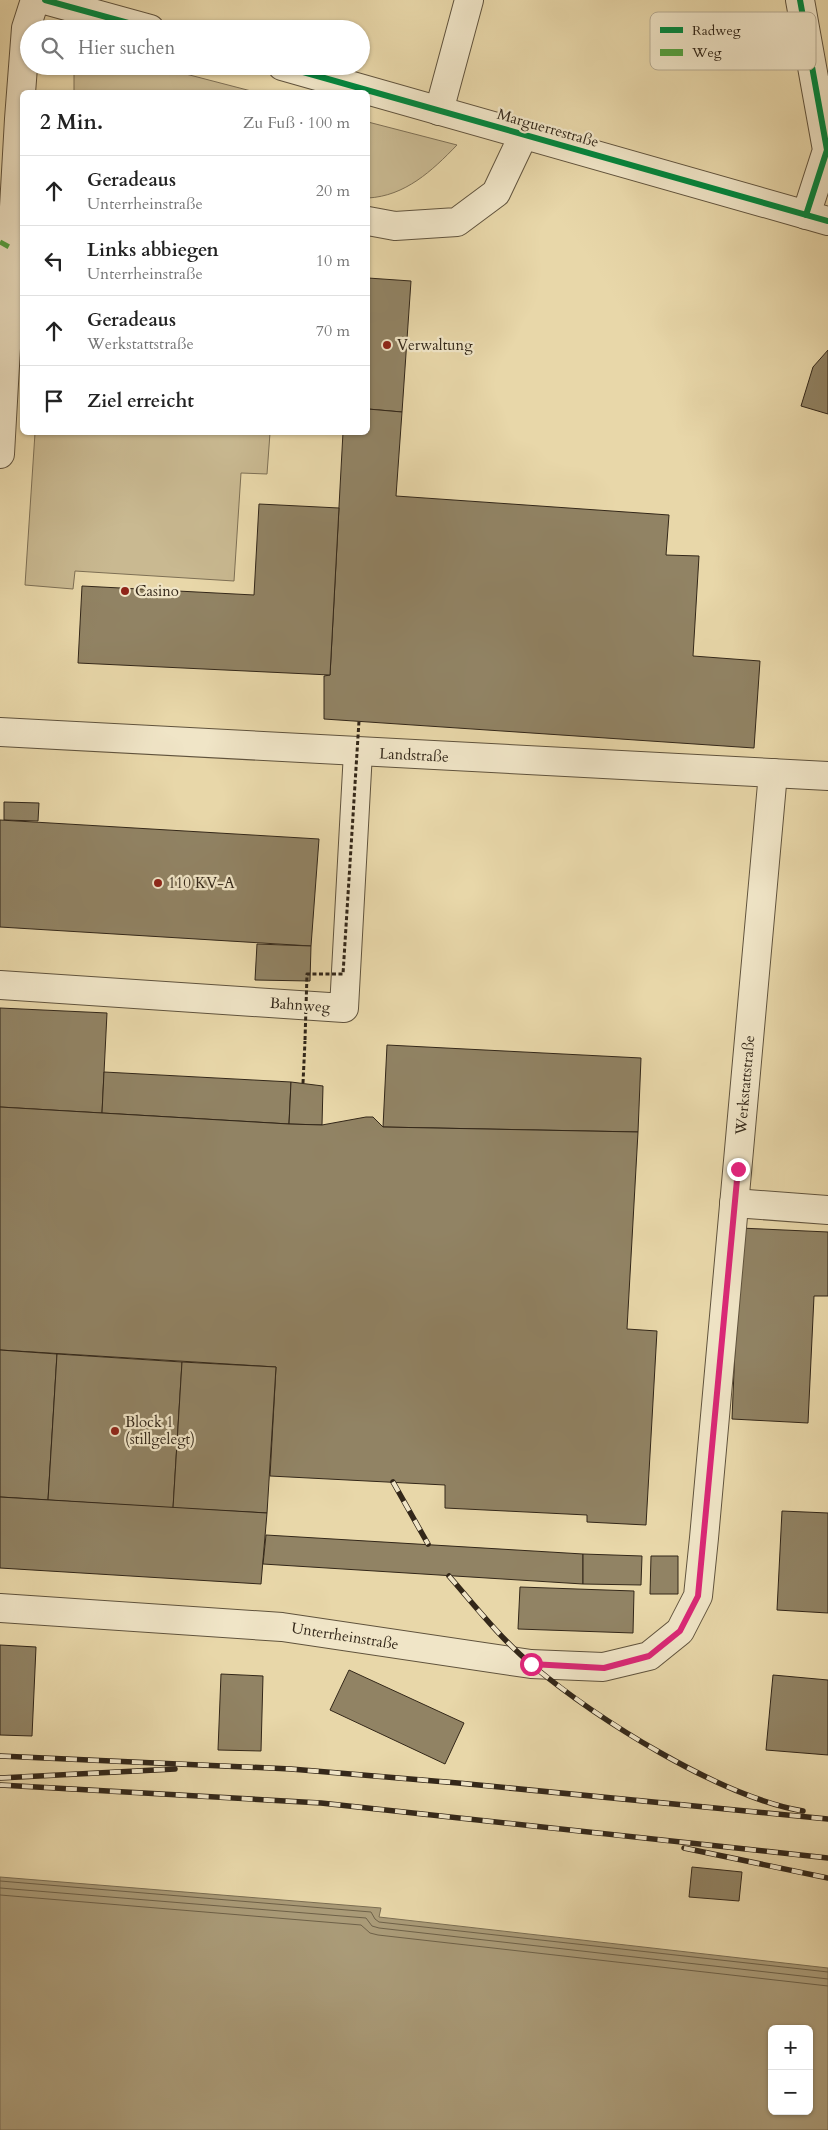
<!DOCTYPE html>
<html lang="de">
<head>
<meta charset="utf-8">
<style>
	:root { --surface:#fff; --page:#f6f6f6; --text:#222; --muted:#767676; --line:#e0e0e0 }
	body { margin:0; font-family:Cardo,serif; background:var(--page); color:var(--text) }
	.controls { position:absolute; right:15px; bottom:15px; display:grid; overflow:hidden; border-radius:8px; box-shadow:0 1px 4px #0004 }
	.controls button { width:45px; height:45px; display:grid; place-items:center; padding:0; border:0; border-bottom:1px solid var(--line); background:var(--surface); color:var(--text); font:25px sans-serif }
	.stop { position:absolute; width:15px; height:15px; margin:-11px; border:4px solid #db2777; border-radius:50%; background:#fff }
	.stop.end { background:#db2777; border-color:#fff; box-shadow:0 1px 5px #0008 }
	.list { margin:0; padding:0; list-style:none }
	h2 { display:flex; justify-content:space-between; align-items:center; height:65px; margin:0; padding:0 20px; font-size:21px }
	h2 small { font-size:16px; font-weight:400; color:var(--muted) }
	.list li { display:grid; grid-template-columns:32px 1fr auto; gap:15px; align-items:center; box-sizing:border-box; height:70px; padding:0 20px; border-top:1px solid var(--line) }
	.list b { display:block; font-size:19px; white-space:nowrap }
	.list p { margin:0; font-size:16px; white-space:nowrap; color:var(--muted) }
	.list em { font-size:16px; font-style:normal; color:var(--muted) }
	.icon { flex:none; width:28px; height:28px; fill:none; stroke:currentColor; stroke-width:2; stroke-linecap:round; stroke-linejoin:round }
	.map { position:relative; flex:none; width:828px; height:2130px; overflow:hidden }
	.search { position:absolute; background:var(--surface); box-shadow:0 1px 4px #0004; left:20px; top:20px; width:350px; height:55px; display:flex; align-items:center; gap:12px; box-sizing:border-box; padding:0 18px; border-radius:28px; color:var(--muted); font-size:19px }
	.panel { position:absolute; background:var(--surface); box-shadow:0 1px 4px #0004; left:20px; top:90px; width:350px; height:345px; border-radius:8px }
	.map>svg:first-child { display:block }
	.green { fill:#c9b991; stroke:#7e7055 }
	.water { fill:#aa9b78; stroke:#7a6d52; fill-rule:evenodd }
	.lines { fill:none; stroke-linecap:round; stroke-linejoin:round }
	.shore { stroke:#6e6148; stroke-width:1 }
	.building { fill:#918364; stroke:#332719 }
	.minor-casing { stroke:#60533d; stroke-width:30 }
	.path { stroke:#332719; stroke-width:3; stroke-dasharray:4 2.5; stroke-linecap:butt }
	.minor { stroke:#f0e5c7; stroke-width:28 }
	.rail-casing { stroke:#332719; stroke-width:5.5 }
	.rail { stroke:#f0e5c7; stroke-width:4; stroke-dasharray:11; stroke-linecap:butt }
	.path-bridge { stroke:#332719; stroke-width:3; stroke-dasharray:4 2.5; stroke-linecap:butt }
	.quiet { stroke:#52a340; stroke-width:5; stroke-dasharray:10 5; stroke-linecap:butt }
	.cycleway-casing { stroke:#f0e5c7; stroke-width:9 }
	.cycleway { stroke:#00873e; stroke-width:6 }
	.route { stroke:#db2777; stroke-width:6 }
	.poi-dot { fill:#8f2418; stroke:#f0e5c7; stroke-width:2 }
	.labels { text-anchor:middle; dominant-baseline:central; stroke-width:4.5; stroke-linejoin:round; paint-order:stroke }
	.street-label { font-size:15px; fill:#332719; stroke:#f0e5c7 }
	.poi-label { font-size:15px; fill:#332719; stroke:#f0e5c7; text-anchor:start }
	.key { fill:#f0e5c7; stroke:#b7ac93; stroke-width:1 }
	.key-label { font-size:14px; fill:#332719 }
</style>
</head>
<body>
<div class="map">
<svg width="828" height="2130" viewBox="0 0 828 2130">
	<rect width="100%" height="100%" fill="#e8d7a9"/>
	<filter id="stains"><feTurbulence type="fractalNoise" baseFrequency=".004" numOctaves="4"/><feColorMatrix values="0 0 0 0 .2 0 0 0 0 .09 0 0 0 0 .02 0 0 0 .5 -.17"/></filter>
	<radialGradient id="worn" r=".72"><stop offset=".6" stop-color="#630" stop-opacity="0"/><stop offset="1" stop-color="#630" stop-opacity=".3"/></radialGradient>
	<g class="green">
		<polygon points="74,66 155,66 255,92 74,92"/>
		<path d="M 368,122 L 457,145 C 432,171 405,196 368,198 Z"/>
		<polygon points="35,433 270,433 267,474 241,473 234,581 75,571 73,589 25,585"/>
	</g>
	<path class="water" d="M 0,1877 L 381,1908 L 379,1917 L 828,1968 L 828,2130 L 0,2130 ZM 772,2029 L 809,2029 L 809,2111 L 772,2111 Z"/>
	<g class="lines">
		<g class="shore">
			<polyline points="0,1881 371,1912 375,1919 379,1922 828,1972"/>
			<polyline points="0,1888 366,1918 372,1926 379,1928 828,1979"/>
			<polyline points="0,1895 361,1925 370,1933 378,1935 828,1986"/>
		</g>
	</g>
	<g class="building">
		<polygon points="368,278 411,281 402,412 368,409"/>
		<polygon points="828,350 828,414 801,406 813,367"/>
		<polygon points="368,409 402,412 396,496 669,515 666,555 699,556 693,656 760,661 754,748 324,719 324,676 330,675 343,432 368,432"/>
		<polygon points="259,504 339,508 330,675 78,663 82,586 254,595"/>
		<polygon points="4,802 39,803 38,821 4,820"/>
		<polygon points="0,820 319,839 311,946 0,927"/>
		<polygon points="257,944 311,946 310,981 255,980"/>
		<polygon points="0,1008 107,1013 102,1113 0,1107"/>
		<polygon points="387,1045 641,1058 638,1132 383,1127"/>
		<polygon points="104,1072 291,1082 289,1124 102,1113"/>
		<polygon points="291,1082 323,1086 322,1125 289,1124"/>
		<polygon points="0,1107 289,1124 322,1125 366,1117 373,1117 383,1127 638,1132 627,1329 657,1331 646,1525 587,1522 587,1515 445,1508 445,1485 270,1476 276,1367 0,1350"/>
		<polygon points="740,1228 828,1232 828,1296 814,1296 808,1423 732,1419"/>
		<polygon points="0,1350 57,1354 48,1500 0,1497"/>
		<polygon points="57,1354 182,1362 173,1508 48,1500"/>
		<polygon points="182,1362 276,1367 267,1513 173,1508"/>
		<polygon points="0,1497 267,1513 261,1584 0,1568"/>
		<polygon points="782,1511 828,1513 828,1613 777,1610"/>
		<polygon points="266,1535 583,1554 583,1584 263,1564"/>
		<polygon points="583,1554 642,1556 641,1585 583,1584"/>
		<polygon points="651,1556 678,1556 678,1594 650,1594"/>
		<polygon points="520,1587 634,1591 633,1633 518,1629"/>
		<polygon points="0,1645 36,1647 32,1736 0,1735"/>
		<polygon points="349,1670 464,1723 445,1764 330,1710"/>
		<polygon points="221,1674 263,1676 261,1751 218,1750"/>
		<polygon points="773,1675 828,1680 828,1755 766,1750"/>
		<polygon points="692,1867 742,1872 739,1901 689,1897"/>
	</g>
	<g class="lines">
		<defs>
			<g id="minor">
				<polyline points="45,0 150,29"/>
				<polyline points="800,0 827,150 806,215"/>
				<polyline points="282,66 828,221"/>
				<polyline points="439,111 469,0"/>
				<polyline points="368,221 395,226 457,222 496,193 524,134"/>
				<polyline points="0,454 19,119 26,28 35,0"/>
				<polyline points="0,732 828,776"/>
				<polyline points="0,985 344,1008 358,752"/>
				<polyline points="734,1203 828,1210"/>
				<polyline points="0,1608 282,1627 531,1664 603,1667 649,1656 680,1631 698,1596 704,1538 773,773"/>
			</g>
		</defs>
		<use href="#minor" class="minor-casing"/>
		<polyline class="path" points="303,1083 305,1041"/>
		<use href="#minor" class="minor"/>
		<defs>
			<g id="rail">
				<polyline points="393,1482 428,1544"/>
				<path d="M 449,1576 C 475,1606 501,1639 532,1665 C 597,1719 720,1797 803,1811"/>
				<polyline points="0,1756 291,1769 458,1783 828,1819"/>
				<polyline points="0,1778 175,1769"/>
				<polyline points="0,1785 321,1803 828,1858"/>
				<polyline points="684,1848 828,1878"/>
			</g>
		</defs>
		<use href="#rail" class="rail-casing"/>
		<use href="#rail" class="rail"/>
		<polyline class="path-bridge" points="305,1040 307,974 343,974 359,721"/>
		<polyline class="quiet" points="0,242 11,248"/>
		<defs>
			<g id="cycleway">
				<polyline points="45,0 150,29"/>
				<polyline points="800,0 827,150 806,215"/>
				<polyline points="282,66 828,221"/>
			</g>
		</defs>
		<use href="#cycleway" class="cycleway-casing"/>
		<use href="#cycleway" class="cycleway"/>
	</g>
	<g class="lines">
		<polyline class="route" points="531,1664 604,1668 649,1656 680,1631 698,1596 738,1169"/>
	</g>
	<g class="poi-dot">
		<circle cx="387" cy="345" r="5"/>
		<circle cx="125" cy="591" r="5"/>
		<circle cx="158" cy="883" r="5"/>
		<circle cx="115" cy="1431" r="5"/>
	</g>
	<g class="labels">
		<g class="street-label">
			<text transform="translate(548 128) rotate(16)">Marguerrestraße</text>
			<text transform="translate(414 755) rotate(3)">Landstraße</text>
			<text transform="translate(300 1005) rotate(4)">Bahnweg</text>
			<text transform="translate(745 1085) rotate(-85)">Werkstattstraße</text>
			<text transform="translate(345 1636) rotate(9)">Unterrheinstraße</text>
		</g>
		<g class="poi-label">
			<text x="397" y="345">Verwaltung</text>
			<text x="135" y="591">Casino</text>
			<text x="168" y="883">110 KV-A</text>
			<text x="125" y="1422">Block 1<tspan x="125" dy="17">(stillgelegt)</tspan></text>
		</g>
	</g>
	<rect x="650" y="12" width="166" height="58" rx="8" class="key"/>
	<rect x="660" y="27" width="23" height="6" fill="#00873e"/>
	<rect x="660" y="49" width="23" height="7" fill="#52a340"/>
	<g class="key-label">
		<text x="692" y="35">Radweg</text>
		<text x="692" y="57">Weg</text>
	</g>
	<rect width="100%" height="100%" filter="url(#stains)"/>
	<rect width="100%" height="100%" fill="url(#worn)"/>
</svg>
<div class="controls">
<button>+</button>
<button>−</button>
</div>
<div class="stop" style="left:531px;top:1664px"></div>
<div class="stop end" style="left:738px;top:1169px"></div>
<div class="search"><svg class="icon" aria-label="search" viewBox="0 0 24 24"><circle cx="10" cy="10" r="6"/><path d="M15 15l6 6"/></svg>Hier suchen</div>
<section class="panel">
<h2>2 Min.<small>Zu Fuß · 100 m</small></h2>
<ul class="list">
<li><svg class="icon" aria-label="ahead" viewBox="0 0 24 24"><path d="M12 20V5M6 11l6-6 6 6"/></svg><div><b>Geradeaus</b><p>Unterrheinstraße</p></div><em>20 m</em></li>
<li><svg class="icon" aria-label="left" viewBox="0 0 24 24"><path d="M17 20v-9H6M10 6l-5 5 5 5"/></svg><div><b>Links abbiegen</b><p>Unterrheinstraße</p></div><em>10 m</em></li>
<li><svg class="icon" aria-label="ahead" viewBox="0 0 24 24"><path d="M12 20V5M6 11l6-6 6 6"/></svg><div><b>Geradeaus</b><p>Werkstattstraße</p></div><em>70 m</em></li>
<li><svg class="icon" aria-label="arrive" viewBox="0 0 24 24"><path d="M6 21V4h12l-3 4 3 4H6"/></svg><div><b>Ziel erreicht</b></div></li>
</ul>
</section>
</div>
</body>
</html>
